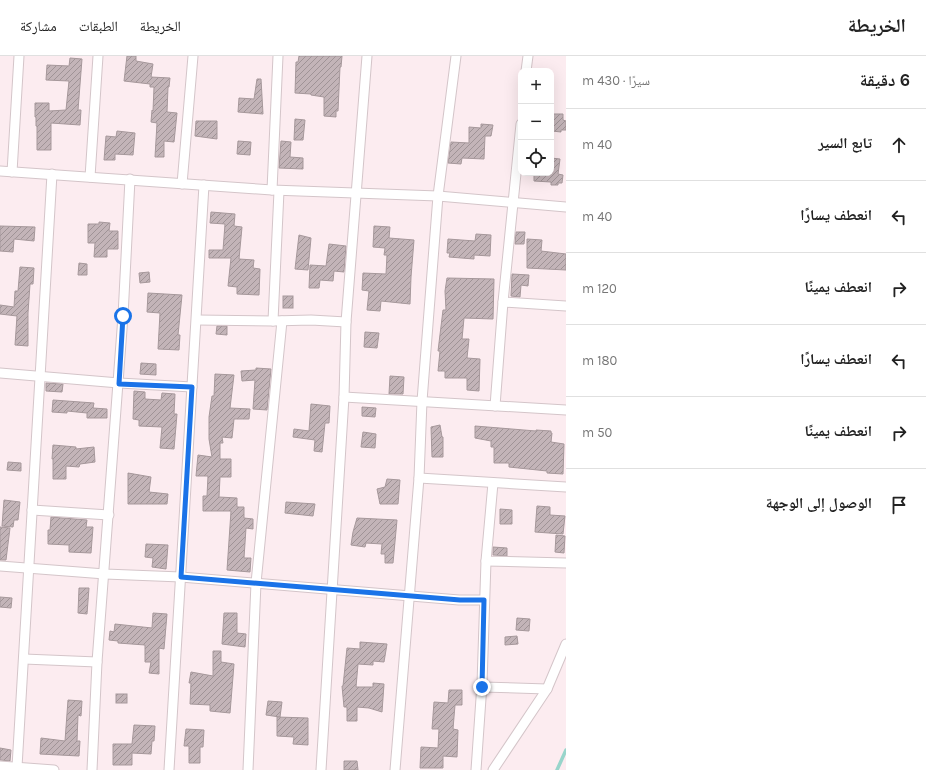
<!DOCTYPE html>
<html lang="ar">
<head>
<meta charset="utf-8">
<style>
	:root { --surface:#fff; --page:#f2f2f2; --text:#222; --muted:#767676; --line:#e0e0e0 }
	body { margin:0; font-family:Karla,"Noto Naskh Arabic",sans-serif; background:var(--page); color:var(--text); direction:rtl }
	.controls { position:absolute; right:12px; top:12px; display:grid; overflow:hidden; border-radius:8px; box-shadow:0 4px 16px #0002 }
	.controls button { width:36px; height:36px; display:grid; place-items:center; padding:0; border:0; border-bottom:1px solid var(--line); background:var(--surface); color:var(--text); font:20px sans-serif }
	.stop { position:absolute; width:12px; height:12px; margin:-9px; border:3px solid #1a73e8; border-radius:50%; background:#fff }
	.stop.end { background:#1a73e8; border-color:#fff; box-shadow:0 1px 4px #0008 }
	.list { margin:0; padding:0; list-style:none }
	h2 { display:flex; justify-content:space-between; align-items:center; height:52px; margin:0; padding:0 16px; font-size:17px }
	h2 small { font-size:13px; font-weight:400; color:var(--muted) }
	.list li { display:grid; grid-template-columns:26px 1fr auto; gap:12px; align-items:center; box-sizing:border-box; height:72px; padding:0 16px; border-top:1px solid var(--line) }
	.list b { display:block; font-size:15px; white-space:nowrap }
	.list em { font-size:13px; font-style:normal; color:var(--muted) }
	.icon { flex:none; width:22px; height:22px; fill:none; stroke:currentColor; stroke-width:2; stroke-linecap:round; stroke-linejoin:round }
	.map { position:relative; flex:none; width:566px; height:714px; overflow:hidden; direction:ltr }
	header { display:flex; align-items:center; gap:24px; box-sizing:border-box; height:56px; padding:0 20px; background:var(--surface); border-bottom:1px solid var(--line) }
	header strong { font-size:19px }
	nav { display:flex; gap:22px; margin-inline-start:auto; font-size:14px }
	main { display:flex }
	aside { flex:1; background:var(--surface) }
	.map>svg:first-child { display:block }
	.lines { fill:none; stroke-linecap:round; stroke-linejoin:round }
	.stream { stroke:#98d5cb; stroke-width:3.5 }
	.building { fill:url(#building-hatch); stroke:#a6989b }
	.minor-casing { stroke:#d4c5c9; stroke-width:11 }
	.minor { stroke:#fff; stroke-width:9 }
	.route { stroke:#1a73e8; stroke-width:5 }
</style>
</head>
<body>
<header>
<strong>الخريطة</strong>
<nav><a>الخريطة</a><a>الطبقات</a><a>مشاركة</a></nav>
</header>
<main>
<aside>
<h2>6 دقيقة<small>سيرًا · 430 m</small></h2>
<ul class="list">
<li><svg class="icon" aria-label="ahead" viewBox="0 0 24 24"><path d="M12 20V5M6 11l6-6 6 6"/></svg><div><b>تابع السير</b></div><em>40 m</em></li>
<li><svg class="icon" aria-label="left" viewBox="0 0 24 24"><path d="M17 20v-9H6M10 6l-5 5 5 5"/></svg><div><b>انعطف يسارًا</b></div><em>40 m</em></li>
<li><svg class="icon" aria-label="right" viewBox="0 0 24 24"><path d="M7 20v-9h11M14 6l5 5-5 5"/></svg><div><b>انعطف يمينًا</b></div><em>120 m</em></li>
<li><svg class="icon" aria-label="left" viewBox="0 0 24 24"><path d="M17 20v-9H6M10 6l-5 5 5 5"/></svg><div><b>انعطف يسارًا</b></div><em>180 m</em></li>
<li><svg class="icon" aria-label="right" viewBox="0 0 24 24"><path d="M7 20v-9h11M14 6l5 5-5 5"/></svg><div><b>انعطف يمينًا</b></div><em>50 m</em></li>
<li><svg class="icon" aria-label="arrive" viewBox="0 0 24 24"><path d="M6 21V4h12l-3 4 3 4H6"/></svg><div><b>الوصول إلى الوجهة</b></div></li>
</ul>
</aside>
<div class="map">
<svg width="566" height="714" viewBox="0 0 566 714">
	<defs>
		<pattern id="building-hatch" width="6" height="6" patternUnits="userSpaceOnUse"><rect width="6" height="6" fill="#c3b4b8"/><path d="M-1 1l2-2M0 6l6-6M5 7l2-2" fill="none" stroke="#9f9396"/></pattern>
	</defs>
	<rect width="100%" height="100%" fill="#fcecf0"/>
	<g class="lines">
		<polyline class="stream" points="557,714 566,694"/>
	</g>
	<g class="building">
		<polygon points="127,0 136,0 136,5 153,8 151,21 170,22 169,31 168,31 167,56 177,57 174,86 164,85 164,101 155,101 157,67 151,66 152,54 153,55 154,31 150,31 150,28 124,25"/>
		<polygon points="299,0 342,0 341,11 340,11 338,55 336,55 336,61 324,60 324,41 311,39 311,38 295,37 296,6 298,6"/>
		<polygon points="70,2 82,3 78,54 81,54 80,69 51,67 51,94 37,94 37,70 36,70 36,61 35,61 35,47 49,47 49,55 66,54 69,25 46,24 47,9 69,10"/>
		<polygon points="257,23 261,23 263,58 238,56 239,42 254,43"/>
		<polygon points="552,58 563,58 563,64 566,65 566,74 561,74 561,76 552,75"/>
		<polygon points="295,63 305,64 303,84 294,84"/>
		<polygon points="196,65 217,65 217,83 195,80"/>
		<polygon points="481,68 493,69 491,80 485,80 484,103 462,102 461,108 448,107 451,86 469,87 469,71 481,72"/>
		<polygon points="117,75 135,77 133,99 115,98 115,104 104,104 106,80 116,81"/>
		<polygon points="238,85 251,86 250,99 237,98"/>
		<polygon points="281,85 291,86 290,101 303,102 303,113 279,112"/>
		<polygon points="551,102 560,103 558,118 563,119 562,127 558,127 558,129 551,129 551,126 534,125 534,117 551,117"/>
		<polygon points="211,156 235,158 234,170 242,171 239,203 254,204 253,212 260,213 259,239 237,238 237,231 228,230 231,202 209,202 209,194 223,194 225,168 210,167"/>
		<polygon points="99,166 110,167 109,175 118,175 118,193 107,193 107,201 94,201 95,187 88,187 88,168 99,168"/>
		<polygon points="0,170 35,171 34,185 14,183 13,196 0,195"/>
		<polygon points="374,170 390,171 389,182 414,184 411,221 410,248 381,245 380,255 367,254 369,235 362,234 363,217 386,218 387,199 384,199 385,192 373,191"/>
		<polygon points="516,176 525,176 524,188 515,188"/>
		<polygon points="476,178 491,179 490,200 474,199 474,203 449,201 450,197 447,197 448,183 475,185"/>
		<polygon points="299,179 311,182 308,214 295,213"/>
		<polygon points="527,183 542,184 541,195 566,198 566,214 527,212"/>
		<polygon points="329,188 346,190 344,216 334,215 333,225 320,224 319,232 309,232 310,209 326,210"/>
		<polygon points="79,207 87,208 87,219 78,219"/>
		<polygon points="20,211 34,212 33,228 30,228 28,257 28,290 15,289 17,260 0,258 0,249 14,251 15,235 18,235"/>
		<polygon points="149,216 150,226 140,227 139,217"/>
		<polygon points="512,218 529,219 528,230 521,229 520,241 511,240"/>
		<polygon points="447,222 494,223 493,263 464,262 462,283 469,283 467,302 480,303 479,335 467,334 467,322 445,322 445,315 438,315 440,295 438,295 443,254 446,254 445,235"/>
		<polygon points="148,237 182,239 178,279 180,279 179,294 158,293 160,257 147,256"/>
		<rect x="283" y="240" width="10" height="12"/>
		<polygon points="217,270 227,270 227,279 216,278"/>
		<polygon points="365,276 379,277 377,292 364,291"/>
		<polygon points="141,307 156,308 156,319 140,318"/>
		<polygon points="256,312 271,313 267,354 253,353 255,324 242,325 241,315 256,314"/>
		<polygon points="215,318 234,319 230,352 250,353 249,363 234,363 232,382 222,381 223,387 220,387 220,403 231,403 231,421 220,421 219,441 237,442 237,451 244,451 244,462 253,463 253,473 246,472 244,502 251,502 250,516 227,514 231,455 203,455 203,440 207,440 208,420 196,420 198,399 212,401 209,383 209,361 212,340 214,340"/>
		<polygon points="390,320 404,321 403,338 389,338"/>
		<polygon points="46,327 63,328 62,336 46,335"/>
		<polygon points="134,335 145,336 145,343 161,344 162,337 175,338 174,358 177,358 174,393 160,392 162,371 139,370 139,364 133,363"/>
		<polygon points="53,344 94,347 93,352 107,353 107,362 87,362 87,357 67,355 67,357 52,356"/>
		<polygon points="311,348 330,350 329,367 325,367 322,396 314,395 315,384 293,381 294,373 309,375"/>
		<polygon points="362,351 376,352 375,361 362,360"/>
		<polygon points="440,369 442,381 443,381 443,401 432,401 431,371"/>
		<polygon points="475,370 536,375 536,374 551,375 551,377 552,377 551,386 564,388 563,418 547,417 547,415 509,411 509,407 494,407 494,391 491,391 491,385 475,382"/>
		<polygon points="363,376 376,378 375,392 361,391"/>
		<polygon points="53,389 76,391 76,393 94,391 95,406 80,408 79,411 66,410 66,423 53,423 53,403 52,403"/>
		<polygon points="8,406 21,407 21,415 7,414"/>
		<polygon points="128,417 151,421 149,436 168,438 167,448 128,448"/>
		<polygon points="387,423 400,424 398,448 380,448 377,433 385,431"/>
		<polygon points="4,444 20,446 18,464 14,464 13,471 2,470"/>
		<polygon points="286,446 315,448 313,460 285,457"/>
		<polygon points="537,450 550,451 550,459 565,460 563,478 535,476"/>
		<polygon points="500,453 512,454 512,468 500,468"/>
		<polygon points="51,461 87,464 86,471 93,471 91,497 69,496 69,489 48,488 48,474 50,474"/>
		<polygon points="357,462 397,464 393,507 385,507 385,498 381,498 382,488 366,487 365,491 351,489 353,476"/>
		<polygon points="0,471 10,472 6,504 0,504"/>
		<polygon points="556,479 565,480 564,497 555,496"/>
		<polygon points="146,488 168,489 166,513 152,511 153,502 145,501"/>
		<polygon points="493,491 507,492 507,500 493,499"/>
		<polygon points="79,532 89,532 87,558 78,557"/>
		<polygon points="0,541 12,542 11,552 0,551"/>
		<polygon points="153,557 167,558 164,593 159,592 159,618 149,617 151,606 145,606 145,589 118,587 118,585 109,584 110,575 114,576 115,568 152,572"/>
		<polygon points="224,557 237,557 237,577 246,578 245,591 222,588"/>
		<polygon points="517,562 530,563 529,575 516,574"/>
		<polygon points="517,580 518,588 505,589 505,581"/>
		<polygon points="360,586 387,588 384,606 373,605 373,609 358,608 356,631 373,631 373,627 384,628 382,656 369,652 357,651 357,665 347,665 347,651 344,651 342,630 343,630 347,592 360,593"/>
		<polygon points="213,595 221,595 221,606 234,608 230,657 210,655 210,649 190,648 191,627 189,627 191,616 213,620"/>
		<polygon points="449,634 462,634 462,649 455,649 453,673 458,674 457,701 443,700 443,712 420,712 421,691 438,692 439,673 432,673 434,646 448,647"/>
		<rect x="116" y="638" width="11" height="9"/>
		<polygon points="68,644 82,645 81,660 78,659 77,685 80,685 79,700 40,698 41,682 65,685"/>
		<polygon points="268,645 282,646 280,661 266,659"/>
		<polygon points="277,661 308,662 308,689 293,688 294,681 277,680"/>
		<polygon points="134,669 155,670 154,685 152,685 151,698 132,697 132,709 113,709 113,688 132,688"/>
		<polygon points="186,673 204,674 203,691 200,691 200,707 189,707 189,690 184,690"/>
		<polygon points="0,692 11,694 10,705 0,704"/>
		<polygon points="344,705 357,705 358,714 344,714"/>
	</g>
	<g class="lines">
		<defs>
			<g id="minor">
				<polyline points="526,15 528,0"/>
				<polyline points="0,115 272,134 438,140 566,151"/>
				<polyline points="12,116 19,0"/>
				<polyline points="90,121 98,0"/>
				<polyline points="182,128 193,0"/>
				<polyline points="272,134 278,0"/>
				<polyline points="503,246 566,250"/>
				<polyline points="197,264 273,265 311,264 346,266"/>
				<polyline points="273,265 279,135"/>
				<polyline points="0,317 119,327 192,331"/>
				<polyline points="344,341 566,354"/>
				<polyline points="495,350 503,246 521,68"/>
				<polyline points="419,422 566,431"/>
				<polyline points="493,427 486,505 566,507"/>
				<polyline points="32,454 109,459"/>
				<polyline points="0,510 105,518 181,521 459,544 484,544"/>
				<polyline points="24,603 97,606"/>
				<polyline points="482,631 547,633"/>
				<polyline points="0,710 54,714"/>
				<polyline points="17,711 52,118"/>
				<polyline points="92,714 97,606 123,260 130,123"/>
				<polyline points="169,714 204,129"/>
				<polyline points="248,714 256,527 282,265"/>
				<polyline points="321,714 344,341 346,266 367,0"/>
				<polyline points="395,714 419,422 422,345 438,140 456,0"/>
				<polyline points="476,714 482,628 486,505"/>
				<polyline points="493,714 547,633 566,588"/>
			</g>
		</defs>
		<use href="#minor" class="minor-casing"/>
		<use href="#minor" class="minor"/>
	</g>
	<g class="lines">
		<polyline class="route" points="123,260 119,328 192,331 181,521 460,544 484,544 482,631"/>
	</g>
</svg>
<div class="controls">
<button>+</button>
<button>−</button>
<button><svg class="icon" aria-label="locate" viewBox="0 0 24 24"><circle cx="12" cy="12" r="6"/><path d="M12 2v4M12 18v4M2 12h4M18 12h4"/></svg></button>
</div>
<div class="stop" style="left:123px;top:260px"></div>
<div class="stop end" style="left:482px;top:631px"></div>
</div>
</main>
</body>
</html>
